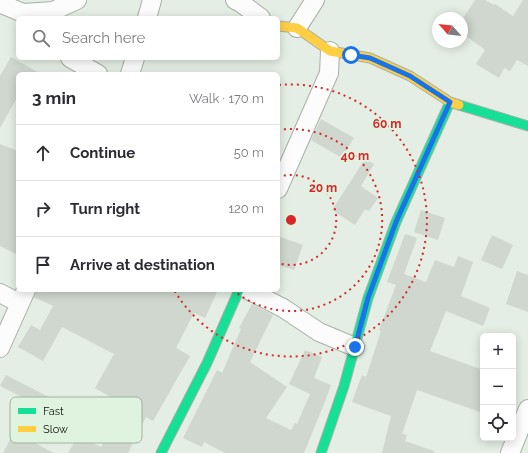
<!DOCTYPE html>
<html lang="en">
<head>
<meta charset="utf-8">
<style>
	:root { --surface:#fff; --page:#f2f2f3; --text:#2b2b33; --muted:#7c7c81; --line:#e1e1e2 }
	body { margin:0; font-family:Raleway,sans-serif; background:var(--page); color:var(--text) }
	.controls { position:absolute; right:12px; bottom:12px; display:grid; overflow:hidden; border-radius:6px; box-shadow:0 2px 10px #0003 }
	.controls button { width:36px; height:36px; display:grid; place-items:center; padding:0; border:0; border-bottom:1px solid var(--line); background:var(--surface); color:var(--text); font:20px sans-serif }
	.compass { position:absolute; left:432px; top:12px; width:36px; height:36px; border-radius:50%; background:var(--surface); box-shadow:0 2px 10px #0003; rotate:297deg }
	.stop { position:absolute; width:12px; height:12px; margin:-9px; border:3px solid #1a73e8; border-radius:50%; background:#fff }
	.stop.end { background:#1a73e8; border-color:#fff; box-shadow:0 1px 4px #0008 }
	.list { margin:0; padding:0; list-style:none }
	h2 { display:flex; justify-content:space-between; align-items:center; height:52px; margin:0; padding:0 16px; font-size:17px }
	h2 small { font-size:13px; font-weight:400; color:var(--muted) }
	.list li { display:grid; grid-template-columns:26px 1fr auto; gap:12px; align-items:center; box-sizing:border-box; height:56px; padding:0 16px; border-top:1px solid var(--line) }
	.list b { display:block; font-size:15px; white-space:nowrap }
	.list em { font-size:13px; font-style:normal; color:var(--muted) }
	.icon { flex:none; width:22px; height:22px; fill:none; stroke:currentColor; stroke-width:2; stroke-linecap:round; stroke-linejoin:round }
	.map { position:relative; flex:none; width:528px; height:453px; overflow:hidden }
	.search { position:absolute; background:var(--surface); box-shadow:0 2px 10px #0003; left:16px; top:16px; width:264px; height:44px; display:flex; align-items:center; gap:10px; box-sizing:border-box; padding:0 14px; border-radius:6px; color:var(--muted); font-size:15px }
	.panel { position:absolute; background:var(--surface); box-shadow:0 2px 10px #0003; left:16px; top:72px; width:264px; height:220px; border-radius:6px }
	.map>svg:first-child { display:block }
	.building { fill:#cfd7cf }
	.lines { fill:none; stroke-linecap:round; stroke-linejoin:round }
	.street-casing { stroke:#a9b0a8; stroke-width:20 }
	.fast-casing { stroke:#a9b0a8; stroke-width:11 }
	.slow-casing { stroke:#a9b0a8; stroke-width:11 }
	.street { stroke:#fbfcfb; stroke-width:18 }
	.fast { stroke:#16e098; stroke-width:9 }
	.slow { stroke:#ffcf43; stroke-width:9 }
	.route { stroke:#1a73e8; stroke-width:5 }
	.ring { fill:none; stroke:#d62828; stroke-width:2; stroke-dasharray:2 4 }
	.key { fill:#e0f3df; stroke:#a1b0a0; stroke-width:1 }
	.key-label { font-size:11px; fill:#0d140d }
	.centre { fill:#d62828; stroke:#e0f3df; stroke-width:2 }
	.ring-label { font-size:12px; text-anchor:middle; font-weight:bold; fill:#d62828; stroke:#e0f3df; stroke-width:4; stroke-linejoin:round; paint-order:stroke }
</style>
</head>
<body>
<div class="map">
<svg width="528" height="453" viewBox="0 0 528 453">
	<rect width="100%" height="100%" fill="#e4eee4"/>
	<g class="building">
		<polygon points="475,0 485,0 494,5 495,4 513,16 523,0 528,0 528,66 517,60 510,71 504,68 499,78 476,64 485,50 462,33 462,20"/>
		<polygon points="11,57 41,74 18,74 18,96 0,128 0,76"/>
		<polygon points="321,119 354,138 342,158 311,140"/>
		<polygon points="0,144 18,151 18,255 0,246"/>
		<polygon points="365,159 374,164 361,186 378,198 369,211 365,209 355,225 332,210"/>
		<polygon points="421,210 445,218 438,240 414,232"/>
		<polygon points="405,234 417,238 404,274 426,282 435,260 454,267 458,256 473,262 461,296 490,308 483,326 446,311 430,351 483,370 483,413 417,390 402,434 407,435 405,441 434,451 434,453 382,453 391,416 352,402 362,375 366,377 381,331 379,330 396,285 387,282"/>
		<polygon points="492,235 513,245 502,269 481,260"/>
		<polygon points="278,236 303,245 294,270 278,265"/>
		<polygon points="517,271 528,275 528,312 506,304"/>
		<polygon points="36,290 218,290 205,318 194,313 176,348 190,356 153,421 146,417 128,453 68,453 78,436 101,447 123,404 95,388 114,354 62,327 43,361 18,347 31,325 40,330 53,306 34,297"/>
		<polygon points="252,304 273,315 250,362 287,387 266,418 291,430 295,423 297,424 310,394 289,384 305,350 322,357 314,378 331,385 324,404 304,453 225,453 204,442 202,447 183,438 217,370 222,373 241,329 239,328"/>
		<polygon points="6,375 66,406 60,416 0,386"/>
		<polygon points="14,432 54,453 3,453"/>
	</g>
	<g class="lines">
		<defs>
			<g id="street">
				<polyline points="235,0 241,3 261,18"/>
				<polyline points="0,2 4,5 23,13 53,11 77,0"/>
				<polyline points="147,18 152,0"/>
				<polyline points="297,28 315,0"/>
				<polyline points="70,58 98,74"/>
				<polyline points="130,74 135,58"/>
				<polyline points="278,189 329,73 330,51"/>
				<polyline points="248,290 283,308 319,332 355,347"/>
				<polyline points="0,293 19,303"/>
				<polyline points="0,348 26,290"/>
				<polyline points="510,453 528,409"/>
			</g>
			<g id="fast">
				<polyline points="459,105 528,126"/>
				<polyline points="161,453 207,363 239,290"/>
				<polyline points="321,453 344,386 368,298 396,222 450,102"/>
			</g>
			<polyline id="slow" points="278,26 297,28 330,51 370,58 410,76 450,102 459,105"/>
		</defs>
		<use href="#street" class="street-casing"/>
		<use href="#fast" class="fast-casing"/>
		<use href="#slow" class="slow-casing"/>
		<use href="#street" class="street"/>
		<use href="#fast" class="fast"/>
		<use href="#slow" class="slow"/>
	</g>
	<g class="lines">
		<polyline class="route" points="351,55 370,58 410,76 450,102 396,222 368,298 355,347"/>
	</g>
	<g class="ring">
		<path d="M278 177A45 45 0 1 1 278 263"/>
		<path d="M278 130A91 91 0 1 1 233 290"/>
		<path d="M279 85A136 136 0 1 1 174 290"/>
	</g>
	<rect x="10" y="397" width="132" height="46" rx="6" class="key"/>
	<rect x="18" y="408" width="18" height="6" fill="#16e098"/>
	<rect x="18" y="426" width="18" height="6" fill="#ffcf43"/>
	<g class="key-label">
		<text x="43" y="415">Fast</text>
		<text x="43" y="433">Slow</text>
	</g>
	<circle cx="291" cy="220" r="6" class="centre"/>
	<g class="ring-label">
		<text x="387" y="128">60 m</text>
		<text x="355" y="160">40 m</text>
		<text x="323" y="192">20 m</text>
	</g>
</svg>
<div class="controls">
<button>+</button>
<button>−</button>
<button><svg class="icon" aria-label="locate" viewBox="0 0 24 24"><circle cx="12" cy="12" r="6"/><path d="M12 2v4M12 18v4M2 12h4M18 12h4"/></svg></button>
</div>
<svg class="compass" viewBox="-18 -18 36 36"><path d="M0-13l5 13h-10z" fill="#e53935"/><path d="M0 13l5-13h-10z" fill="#7c7c81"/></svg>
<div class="stop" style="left:351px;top:55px"></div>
<div class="stop end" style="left:355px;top:347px"></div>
<div class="search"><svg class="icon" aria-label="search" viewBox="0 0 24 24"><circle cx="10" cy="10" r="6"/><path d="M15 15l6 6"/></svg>Search here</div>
<section class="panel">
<h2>3 min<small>Walk · 170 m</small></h2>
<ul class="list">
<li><svg class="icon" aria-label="ahead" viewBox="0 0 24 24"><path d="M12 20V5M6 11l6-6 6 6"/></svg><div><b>Continue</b></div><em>50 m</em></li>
<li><svg class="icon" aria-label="right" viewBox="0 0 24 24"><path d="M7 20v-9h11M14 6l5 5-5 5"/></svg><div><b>Turn right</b></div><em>120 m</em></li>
<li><svg class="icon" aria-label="arrive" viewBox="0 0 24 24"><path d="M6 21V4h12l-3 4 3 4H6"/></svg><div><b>Arrive at destination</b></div></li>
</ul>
</section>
</div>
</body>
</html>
